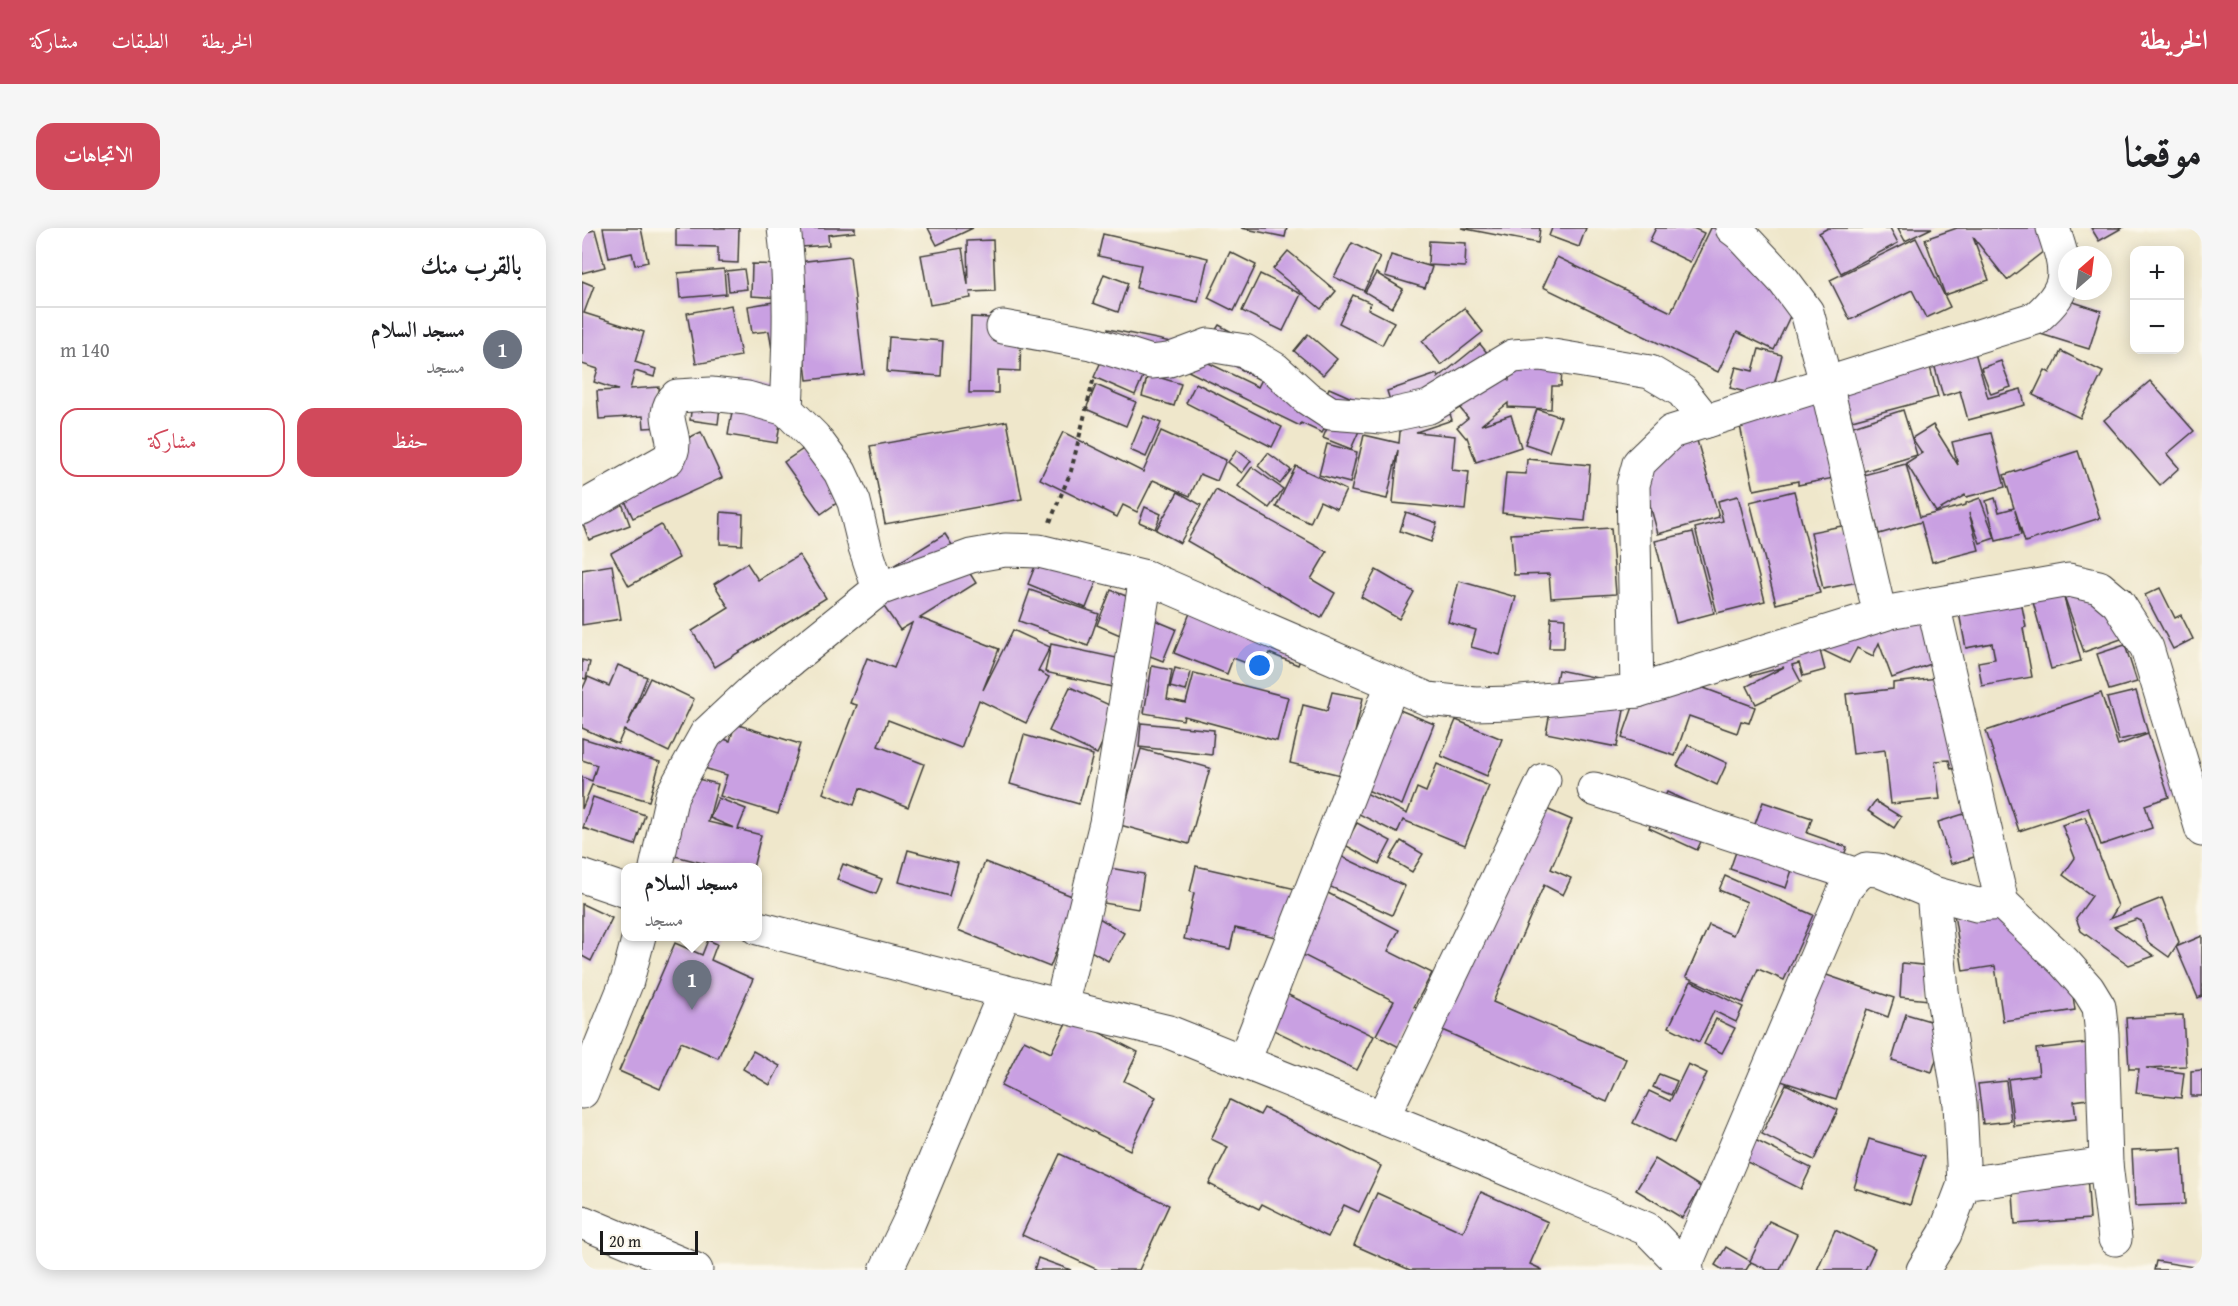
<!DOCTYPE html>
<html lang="ar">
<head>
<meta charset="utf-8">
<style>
	:root { --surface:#fff; --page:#f6f6f6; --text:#202124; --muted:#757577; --line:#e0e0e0; --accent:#d1495b }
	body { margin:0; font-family:"Gentium Book Plus",Amiri,serif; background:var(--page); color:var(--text); direction:rtl }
	.controls { position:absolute; right:18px; top:18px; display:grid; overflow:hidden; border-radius:12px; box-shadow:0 3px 15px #0003 }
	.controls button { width:54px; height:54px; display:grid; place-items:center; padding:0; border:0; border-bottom:2px solid var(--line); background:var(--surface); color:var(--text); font:30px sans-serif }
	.compass { position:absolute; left:1476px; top:18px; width:54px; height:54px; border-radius:50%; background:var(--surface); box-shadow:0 3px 15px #0003; rotate:28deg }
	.scale { position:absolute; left:18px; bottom:15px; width:98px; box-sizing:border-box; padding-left:6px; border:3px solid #1c1c1c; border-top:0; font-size:16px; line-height:21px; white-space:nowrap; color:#1c1c1c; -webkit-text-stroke:4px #fbf7ec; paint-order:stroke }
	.you { position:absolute; left:678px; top:438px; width:21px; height:21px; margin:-15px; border:4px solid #fff; border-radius:50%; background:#1a73e8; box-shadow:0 0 0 9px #1a73e833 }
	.badge { display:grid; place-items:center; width:39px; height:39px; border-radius:50%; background:var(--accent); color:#fff; font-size:20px; font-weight:700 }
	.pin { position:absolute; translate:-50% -50px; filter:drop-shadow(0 2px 3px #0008) }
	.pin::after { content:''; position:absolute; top:32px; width:21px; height:18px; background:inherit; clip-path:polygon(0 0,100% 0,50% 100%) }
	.popup { position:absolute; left:39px; top:635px; width:141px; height:78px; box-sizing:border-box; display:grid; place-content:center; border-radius:12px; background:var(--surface); filter:drop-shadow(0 2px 4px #0005); font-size:20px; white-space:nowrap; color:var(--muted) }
	.popup b { font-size:22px; color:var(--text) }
	.popup::after { content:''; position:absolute; left:50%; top:100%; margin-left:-12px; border:12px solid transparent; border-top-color:var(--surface) }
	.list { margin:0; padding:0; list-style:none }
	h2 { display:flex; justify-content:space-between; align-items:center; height:78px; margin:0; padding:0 24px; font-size:26px }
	h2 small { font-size:20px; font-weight:400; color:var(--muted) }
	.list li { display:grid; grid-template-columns:39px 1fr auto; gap:18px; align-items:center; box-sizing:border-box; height:84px; padding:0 24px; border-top:2px solid var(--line) }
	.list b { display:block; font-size:22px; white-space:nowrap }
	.list p { margin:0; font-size:20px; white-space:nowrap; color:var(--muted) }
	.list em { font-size:20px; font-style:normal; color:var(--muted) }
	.actions { display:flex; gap:12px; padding:18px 24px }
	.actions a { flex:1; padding:14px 0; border:2px solid var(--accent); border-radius:18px; text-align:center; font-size:21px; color:var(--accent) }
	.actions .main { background:var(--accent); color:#fff }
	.map { position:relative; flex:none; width:1620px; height:1042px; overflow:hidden; direction:ltr; border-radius:18px }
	header { display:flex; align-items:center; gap:36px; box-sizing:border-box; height:84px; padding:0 30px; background:var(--accent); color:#fff }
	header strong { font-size:28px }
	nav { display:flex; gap:33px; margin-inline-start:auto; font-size:21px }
	.intro { display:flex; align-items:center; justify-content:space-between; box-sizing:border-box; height:144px; padding:0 36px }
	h1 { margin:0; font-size:42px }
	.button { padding:15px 27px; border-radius:18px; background:var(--accent); color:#fff; font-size:21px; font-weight:700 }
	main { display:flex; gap:36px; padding:0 36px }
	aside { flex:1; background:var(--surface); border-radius:18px; box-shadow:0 3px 15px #0003 }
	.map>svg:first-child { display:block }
	.building { fill:#c9a0e2 }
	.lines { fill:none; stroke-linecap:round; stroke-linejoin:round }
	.minor-casing { stroke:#3c3a36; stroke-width:35 }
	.path { stroke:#3c3a36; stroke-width:4; stroke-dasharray:4.5 4.5; stroke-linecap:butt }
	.minor { stroke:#fff; stroke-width:33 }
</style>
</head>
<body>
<header>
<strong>الخريطة</strong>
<nav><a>الخريطة</a><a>الطبقات</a><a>مشاركة</a></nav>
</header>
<div class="intro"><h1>موقعنا</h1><a class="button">الاتجاهات</a></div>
<main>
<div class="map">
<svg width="1620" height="1042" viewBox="0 0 1620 1042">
	<rect width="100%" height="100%" fill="#fbf7ec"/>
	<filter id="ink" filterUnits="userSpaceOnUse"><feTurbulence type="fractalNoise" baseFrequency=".0167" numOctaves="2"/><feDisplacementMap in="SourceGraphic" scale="12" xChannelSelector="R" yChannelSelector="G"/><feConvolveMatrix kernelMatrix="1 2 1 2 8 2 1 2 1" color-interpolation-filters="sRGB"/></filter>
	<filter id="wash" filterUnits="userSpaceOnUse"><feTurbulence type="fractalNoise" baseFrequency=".008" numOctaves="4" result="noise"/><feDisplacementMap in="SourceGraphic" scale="24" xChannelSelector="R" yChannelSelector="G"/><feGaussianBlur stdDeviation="1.35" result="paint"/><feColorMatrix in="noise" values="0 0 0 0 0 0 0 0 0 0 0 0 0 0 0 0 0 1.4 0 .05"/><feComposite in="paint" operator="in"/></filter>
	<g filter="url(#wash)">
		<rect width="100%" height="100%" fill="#efe7cb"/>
		<g id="blocks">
			<g class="building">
				<polygon points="21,0 59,0 66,34 53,37 50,25 27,30"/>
				<polygon points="94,0 157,0 156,35 136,34 136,19 94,18"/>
				<polygon points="217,0 273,0 273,4 246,7 247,17 219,19"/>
				<polygon points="346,0 391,0 355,17"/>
				<polygon points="659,0 705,0 703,9"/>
				<polygon points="879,0 958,0 956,15"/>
				<polygon points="970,0 1004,0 997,19 967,8"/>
				<polygon points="1074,0 1111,0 1122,5 1108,34 1067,14"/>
				<polygon points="1129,0 1139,0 1219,65 1192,122 1155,104 1136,144 961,59 975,29 1089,84"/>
				<polygon points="1246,0 1308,0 1316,15 1259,45 1237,5"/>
				<polygon points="1316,0 1350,0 1323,13"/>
				<polygon points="1375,0 1466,0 1476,12 1425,52 1391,9 1407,52 1363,67 1343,11"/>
				<polygon points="1509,0 1540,0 1517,13"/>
				<polygon points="13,2 23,39 0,45 0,5"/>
				<polygon points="521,6 626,30 616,74 554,60 559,37 516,28"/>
				<polygon points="1334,10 1368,79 1344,90 1330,62 1268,92 1248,52"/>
				<polygon points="411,12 413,63 388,64 389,70 348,77 339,27 380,20 386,57 385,13"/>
				<polygon points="847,13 884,15 883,39 846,37"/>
				<polygon points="770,15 798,29 782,63 752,49"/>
				<polygon points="706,23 754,63 739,81 691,41"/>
				<polygon points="648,24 674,37 652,83 626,70"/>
				<polygon points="809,27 850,39 843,60 803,48"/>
				<polygon points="268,28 282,146 225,152 219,102 224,101 216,34"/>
				<polygon points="170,36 204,37 202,70 169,68"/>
				<polygon points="142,41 144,66 98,70 96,45"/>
				<polygon points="162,41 165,61 147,63 145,43"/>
				<polygon points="794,45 821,61 810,80 783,64"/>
				<polygon points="522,46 546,55 536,84 511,75"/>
				<polygon points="678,46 719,66 701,103 660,83"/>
				<polygon points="0,53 12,58 2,85 62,104 53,134 74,141 72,149 53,143 48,161 77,159 79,199 62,200 61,188 17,191 15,163 36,162 12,154 16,141 0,136"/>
				<polygon points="1464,65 1519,83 1507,121 1452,104"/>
				<polygon points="771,67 789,75 786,81 812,94 800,117 757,95"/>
				<polygon points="204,72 190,122 187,103 170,105 166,78"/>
				<polygon points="149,77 159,128 114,136 105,85"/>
				<polygon points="882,80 901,104 859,137 840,113"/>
				<polygon points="389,89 408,90 439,101 438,143 416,142 416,165 387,165"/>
				<polygon points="637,97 690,126 676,151 623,121 618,131 676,159 687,138 746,194 740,205 719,195 718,198 600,140 630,108"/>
				<polygon points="526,101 604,117 563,144 553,167 512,149 522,127"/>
				<polygon points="726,106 755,131 741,147 712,123"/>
				<polygon points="307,109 361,113 359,148 305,144"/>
				<polygon points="1389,110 1406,170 1439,161 1443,177 1386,192 1378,163 1361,168 1348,122"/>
				<polygon points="898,116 927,152 928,124 981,126 979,158 970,158 969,181 926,179 926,175 899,197 929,187 939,219 894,234 885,209 884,210 875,199 886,190 858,156 870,192 834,204 873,208 870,242 887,244 883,282 811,275 816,222 805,271 769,263 782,207 817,215 818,204 805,163 855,146 856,150"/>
				<polygon points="1177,121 1200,127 1189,168 1240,158 1257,249 1216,257 1216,253 1172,262 1153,175 1183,169 1148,160 1154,139 1171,143"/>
				<polygon points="1479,123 1521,144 1498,190 1451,167 1463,142 1468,145"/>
				<polygon points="1344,124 1356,169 1270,192 1258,147"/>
				<polygon points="1419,133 1429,159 1409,166 1399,140"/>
				<polygon points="566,146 599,156 592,178 560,168"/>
				<polygon points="113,151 141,154 136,196 108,192"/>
				<polygon points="1568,153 1612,203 1585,226 1597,240 1578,257 1522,192"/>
				<polygon points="155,154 203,162 195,215 146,207"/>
				<polygon points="614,155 700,199 690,219 604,175"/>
				<polygon points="514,157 554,174 544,198 504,181"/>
				<polygon points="747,160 788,178 769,221 741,210 750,188 737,182"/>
				<polygon points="955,181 979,189 967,224 943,216"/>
				<polygon points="1321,182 1335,227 1279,244 1265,200"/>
				<polygon points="562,188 579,195 564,229 548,222"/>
				<polygon points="425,193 440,271 303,296 288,218"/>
				<polygon points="1351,197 1376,237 1370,214 1409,205 1423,259 1384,269 1383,267 1354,284 1324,235 1340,225 1330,210"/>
				<polygon points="1112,202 1137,289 1076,306 1052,219"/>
				<polygon points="579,203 644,232 635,253 618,246 608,268 571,252 555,284 541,277 535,289 458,251 481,204 561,244"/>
				<polygon points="119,204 140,250 51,290 30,245"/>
				<polygon points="239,209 276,260 239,286 202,234"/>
				<polygon points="745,216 775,224 768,255 737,247"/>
				<polygon points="655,222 669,233 660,245 646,234"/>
				<polygon points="1496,223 1518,290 1443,314 1433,282 1439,307 1414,313 1404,273 1413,270 1417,284 1432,280 1422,247"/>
				<polygon points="686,225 709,242 698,256 676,238"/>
				<polygon points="945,231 1008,237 1003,293 920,285 924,245 944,246"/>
				<polygon points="1324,236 1338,289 1384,277 1384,275 1398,270 1413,310 1398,315 1387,285 1397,322 1350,334 1339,294 1297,306 1281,247"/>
				<polygon points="714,238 764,262 755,281 738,273 728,295 694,279"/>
				<polygon points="670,239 701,261 687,280 656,258"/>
				<polygon points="31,251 48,297 7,312 0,293"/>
				<polygon points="634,262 745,324 729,351 753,365 739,390 605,313"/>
				<polygon points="1212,263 1238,365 1194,376 1168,274"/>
				<polygon points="596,264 619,277 598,315 574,302"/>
				<polygon points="1156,268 1183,373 1135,385 1113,300 1141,293 1136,273"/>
				<polygon points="563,279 579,286 573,301 557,294"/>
				<polygon points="139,284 161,286 160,317 138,316"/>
				<polygon points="824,284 855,295 849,314 818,303"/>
				<polygon points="1275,295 1286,352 1241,361 1229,304"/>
				<polygon points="79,297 97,330 47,358 29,325"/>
				<polygon points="1029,300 1034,366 969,370 967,346 932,347 929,306"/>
				<polygon points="1111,304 1132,385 1094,395 1073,313"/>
				<polygon points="363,306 394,355 338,390 417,421 401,462 431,402 468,419 456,443 467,449 444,495 397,472 379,520 306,492 296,518 342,536 326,579 278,560 272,577 241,565 275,477 268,475 285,430 312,440 330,395 318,402 285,354"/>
				<polygon points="459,323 517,347 504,380 446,356"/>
				<polygon points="217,327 244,370 133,439 110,403 147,380 132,356 165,335 176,352"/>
				<polygon points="30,337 39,391 0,397 0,342"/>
				<polygon points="1474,340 1499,433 1469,441 1444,348"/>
				<polygon points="794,342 832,364 817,391 779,369"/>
				<polygon points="1522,352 1542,410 1502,424 1481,365"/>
				<polygon points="877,353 934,369 918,427 889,419 894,402 866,394"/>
				<polygon points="1578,360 1593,390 1599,387 1611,411 1591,421 1563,367"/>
				<polygon points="448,362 517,386 506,418 437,393"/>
				<polygon points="529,362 559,374 545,410 515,397"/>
				<polygon points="1334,363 1360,432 1310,450 1297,415 1291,428 1275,420 1267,435 1242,423 1261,386"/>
				<polygon points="1438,368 1444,399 1441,400 1450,449 1400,458 1396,434 1413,431 1410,415 1384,420 1376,380"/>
				<polygon points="612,375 723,419 716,437 687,425 680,441 651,430 645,446 592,425"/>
				<polygon points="558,386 594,401 581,433 545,419"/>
				<polygon points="969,389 983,390 982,420 967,420"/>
				<polygon points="1234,407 1243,442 1221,448 1217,435 1210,437 1219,454 1174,476 1165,458 1202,439 1169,448 1163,426"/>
				<polygon points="469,416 544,432 539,461 463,444"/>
				<polygon points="1543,417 1555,454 1527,462 1515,426"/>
				<polygon points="0,432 8,434 4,451 0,450"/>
				<polygon points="36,437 65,449 45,498 68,450 112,471 87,524 42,502 36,516 0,500 0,462 6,449 27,458"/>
				<polygon points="570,438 590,442 585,471 604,475 612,445 706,469 695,513 602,488 601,492 562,485"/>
				<polygon points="1065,439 1173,479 1167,495 1159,493 1155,505 1107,488 1093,528 1040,510"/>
				<polygon points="593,440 609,444 604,463 588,459"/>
				<polygon points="976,442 1047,456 1035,519 964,505"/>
				<polygon points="1365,449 1376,540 1369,541 1367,532 1353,533 1358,571 1309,576 1303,522 1271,526 1264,466 1311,461 1311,455"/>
				<polygon points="488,459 536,481 515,526 467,503"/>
				<polygon points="1554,463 1566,505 1537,512 1525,470"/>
				<polygon points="750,464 781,470 763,548 708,535 721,477 745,483"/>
				<polygon points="1519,465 1536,517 1566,506 1587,569 1563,577 1570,600 1519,617 1506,580 1437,603 1404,503"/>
				<polygon points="803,476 852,496 820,577 785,562"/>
				<polygon points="874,492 920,511 905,548 859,528"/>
				<polygon points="559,495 632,502 630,527 557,519"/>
				<polygon points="153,496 218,516 196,586 138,568 145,547 122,540 132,508 148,513"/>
				<polygon points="442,507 511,527 497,576 428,556"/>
				<polygon points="0,510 78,534 67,573 10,557 0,581 0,549 10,553 15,537 0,532"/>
				<polygon points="1106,517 1145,535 1135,557 1095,538"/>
				<polygon points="559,521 628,540 607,616 538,597"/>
				<polygon points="855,536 907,558 883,617 821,592 815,605 773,584 782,564 825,586 835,560 844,564"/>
				<polygon points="104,548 136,556 126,594 152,600 128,590 136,570 164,581 156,601 179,607 171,640 140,640 85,626"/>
				<polygon points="1085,564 1132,586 1115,622 1067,600"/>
				<polygon points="11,569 63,587 53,617 1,600"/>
				<polygon points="1293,573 1319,589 1312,600 1286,583"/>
				<polygon points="1181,574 1230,590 1225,605 1265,619 1252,656 1210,642 1204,660 1148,641 1156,618 1164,621"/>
				<polygon points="950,575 990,592 969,641 989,650 981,667 962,657 911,774 1044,831 1025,874 853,799"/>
				<polygon points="1401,580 1415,622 1369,636 1356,594"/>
				<polygon points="1503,589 1536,678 1528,691 1580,670 1597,714 1587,729 1566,714 1559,693 1555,691 1532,699 1572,728 1547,737 1499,703 1494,690 1510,668 1481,647 1493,630 1480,597"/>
				<polygon points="775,595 809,613 797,636 763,617"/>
				<polygon points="819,613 841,626 830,644 808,631"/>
				<polygon points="326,622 376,635 367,668 317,654"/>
				<polygon points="754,626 823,658 810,687 740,655"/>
				<polygon points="403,634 495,670 468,739 376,702"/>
				<polygon points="261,636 300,651 294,666 255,651"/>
				<polygon points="614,638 714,661 703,711 653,700 648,721 602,711 612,665 608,664"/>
				<polygon points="522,639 562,646 556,681 516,674"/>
				<polygon points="1143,648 1231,687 1202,752 1176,741 1161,775 1104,749 1127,697 1151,707 1165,674 1137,662"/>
				<polygon points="744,664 817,702 806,723 850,745 832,779 836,781 817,819 794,807 812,773 713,723"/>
				<polygon points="0,676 30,690 9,733 0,728"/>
				<polygon points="1436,677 1485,725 1493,782 1421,793 1413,738 1381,743 1372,686"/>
				<polygon points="517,690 542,705 526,733 500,718"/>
				<polygon points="1620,708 1620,768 1616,770 1594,719"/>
				<polygon points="126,712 135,716 129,732 171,751 136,830 99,814 78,861 37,843 93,715 120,727"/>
				<polygon points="1320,735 1350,738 1347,772 1318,769"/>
				<polygon points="1224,740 1312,770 1306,789 1285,781 1254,871 1196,852"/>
				<polygon points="1109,753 1161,779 1154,794 1132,783 1117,814 1087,799"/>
				<polygon points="696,762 792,808 775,842 679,796"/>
				<polygon points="1324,786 1365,798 1350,844 1310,832"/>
				<polygon points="1601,787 1604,838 1564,840 1602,845 1599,870 1554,865 1557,841 1547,841 1544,790"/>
				<polygon points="487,789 556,824 542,853 574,869 548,922 419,858 442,812 469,825"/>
				<polygon points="1134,791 1153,800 1140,825 1122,816"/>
				<polygon points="1506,815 1513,870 1492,873 1494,891 1432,898 1426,851 1457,847 1454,821"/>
				<polygon points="171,823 198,838 188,857 161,841"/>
				<polygon points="1106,836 1125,845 1092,915 1051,895 1067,863 1088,873"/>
				<polygon points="1620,842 1620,868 1609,868 1609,843"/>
				<polygon points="1077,846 1095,853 1089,867 1071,859"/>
				<polygon points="1424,853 1429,893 1401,896 1396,856"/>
				<polygon points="1204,856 1256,882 1232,932 1180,906"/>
				<polygon points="648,872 678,887 682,880 799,938 777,984 762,977 746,1009 680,976 677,981 627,956 646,919 629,911"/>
				<polygon points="1287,911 1343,928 1328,977 1272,960"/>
				<polygon points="1173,912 1229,940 1219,961 1163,933"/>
				<polygon points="1600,920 1603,976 1553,978 1550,922"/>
				<polygon points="478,926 587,977 557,1042 516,1042 440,1007"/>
				<polygon points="1073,931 1119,959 1100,990 1054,962"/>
				<polygon points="1504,931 1508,991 1433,996 1429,935"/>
				<polygon points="899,964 966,994 948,1036 961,1042 828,1042 772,1017 795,965 881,1004"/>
				<polygon points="1187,993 1215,1006 1198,1042 1186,1042 1169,1034 1164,1042 1141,1042 1133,1037 1144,1019 1168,1033"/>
				<polygon points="1253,1002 1293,1021 1283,1042 1235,1042"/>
				<polygon points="456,1030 489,1042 452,1042"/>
				<polygon points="1574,1033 1612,1039 1611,1042 1572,1042"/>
			</g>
		</g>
	</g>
	<g filter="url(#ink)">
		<use href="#blocks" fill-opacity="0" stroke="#3c3a36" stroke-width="1.5"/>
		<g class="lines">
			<defs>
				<g id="minor">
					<path d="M 202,0 C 210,60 207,120 204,181"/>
					<polyline points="1150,0 1158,6 1202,53 1225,84 1244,155 1298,387"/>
					<polyline points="421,99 509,115 569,134 587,132 627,117 663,123 693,141 725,170 748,185 800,189 847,179 931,128 959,126 1068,144 1100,163 1124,193"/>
					<path d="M 0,280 L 86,231 C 102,209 72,190 95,168 L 129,166 L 165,170 L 204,181 L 232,209 L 258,244 L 272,274 L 283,319 L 297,361"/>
					<polyline points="1351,376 1420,675 1482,734 1506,761 1517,779 1520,806 1524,936 1533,1011"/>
					<polyline points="1055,463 1312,383 1487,352 1517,359 1536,375 1565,420 1620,602"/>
					<polyline points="1012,561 1275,647"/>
					<path d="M 74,640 L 90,567 L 124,506 L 170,463 L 297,361 L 389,328 L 423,322 L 457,323 L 564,349 L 846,471 L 893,476 L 928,475 L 1055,463 L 1051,257 L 1057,235 L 1089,204 L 1454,90 C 1491,58 1485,43 1471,0"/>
					<polyline points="0,648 44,663"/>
					<polyline points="176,700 479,778 587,804 854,911 1065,1001 1105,1042"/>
					<polyline points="479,778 524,595 564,349"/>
					<polyline points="662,833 810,457"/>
					<polyline points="0,864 45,753 57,708"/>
					<polyline points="801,889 962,552"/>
					<polyline points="1382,956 1524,936"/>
					<polyline points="0,994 114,1042"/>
					<polyline points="1103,1038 1263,661 1275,647 1284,641 1296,642 1351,665 1395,677 1420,675"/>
					<polyline points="304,1042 327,994 423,764"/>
					<polyline points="1341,1042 1363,1006 1382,956 1378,876 1360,763 1351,665"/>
				</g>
			</defs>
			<use href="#minor" class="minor-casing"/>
			<polyline class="path" points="468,294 489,243 512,149"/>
			<use href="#minor" class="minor"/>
		</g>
	</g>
</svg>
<div class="controls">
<button>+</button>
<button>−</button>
</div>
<svg class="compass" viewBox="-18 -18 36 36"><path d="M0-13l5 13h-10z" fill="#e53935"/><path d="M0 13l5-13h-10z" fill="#757577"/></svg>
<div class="scale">20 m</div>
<div class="you"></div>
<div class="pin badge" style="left:110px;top:782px;background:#6b7280">1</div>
<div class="popup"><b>مسجد السلام</b>مسجد</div>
</div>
<aside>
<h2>بالقرب منك<small></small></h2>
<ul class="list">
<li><span class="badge" style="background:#6b7280">1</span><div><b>مسجد السلام</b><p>مسجد</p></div><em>140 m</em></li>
</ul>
<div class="actions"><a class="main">حفظ</a><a>مشاركة</a></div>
</aside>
</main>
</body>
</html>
